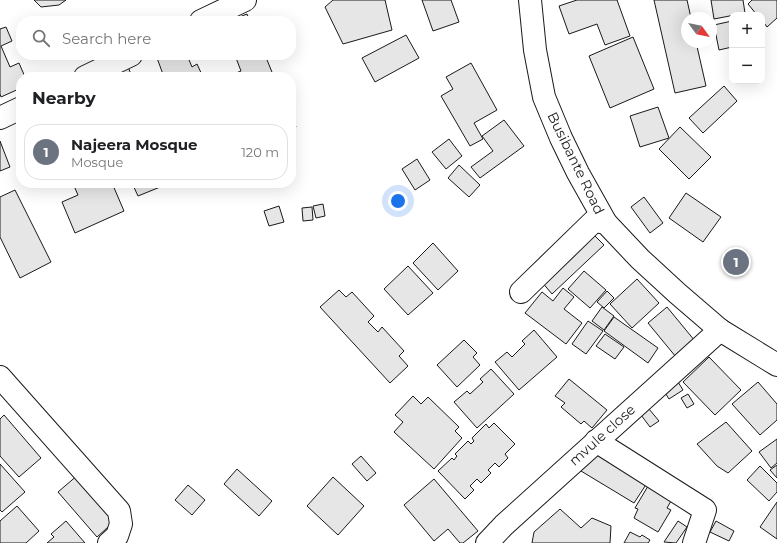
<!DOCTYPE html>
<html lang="en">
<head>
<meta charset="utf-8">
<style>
	:root { --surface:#fff; --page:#f6f6f6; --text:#202124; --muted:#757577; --line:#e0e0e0; --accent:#b45309 }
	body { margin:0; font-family:Montserrat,sans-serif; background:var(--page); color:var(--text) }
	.controls { position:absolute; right:12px; top:12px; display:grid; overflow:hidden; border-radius:8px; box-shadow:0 4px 16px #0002 }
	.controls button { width:36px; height:36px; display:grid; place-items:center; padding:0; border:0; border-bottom:1px solid var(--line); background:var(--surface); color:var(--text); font:20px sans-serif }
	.compass { position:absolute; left:681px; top:12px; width:36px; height:36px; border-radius:50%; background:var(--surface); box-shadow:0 4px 16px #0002; rotate:123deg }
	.you { position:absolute; left:398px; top:201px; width:14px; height:14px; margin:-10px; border:3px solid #fff; border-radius:50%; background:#1a73e8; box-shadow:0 0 0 6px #1a73e833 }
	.badge { display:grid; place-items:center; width:26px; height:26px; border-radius:50%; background:var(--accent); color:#fff; font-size:13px; font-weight:700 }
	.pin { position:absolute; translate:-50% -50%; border:2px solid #fff; box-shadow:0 1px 4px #0006 }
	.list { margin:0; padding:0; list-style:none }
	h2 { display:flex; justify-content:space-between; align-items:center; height:52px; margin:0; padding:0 16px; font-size:17px }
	h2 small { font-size:13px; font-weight:400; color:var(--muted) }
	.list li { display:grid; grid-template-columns:26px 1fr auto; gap:12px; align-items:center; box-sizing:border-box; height:56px; margin:0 8px 8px; padding:0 8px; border:1px solid var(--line); border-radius:16px }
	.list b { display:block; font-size:15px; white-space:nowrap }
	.list p { margin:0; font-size:13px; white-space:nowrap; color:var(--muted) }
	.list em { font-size:13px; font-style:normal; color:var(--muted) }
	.icon { flex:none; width:22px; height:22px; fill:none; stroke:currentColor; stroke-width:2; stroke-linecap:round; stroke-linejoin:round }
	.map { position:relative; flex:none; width:777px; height:543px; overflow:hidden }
	.search { position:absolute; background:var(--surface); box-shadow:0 4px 16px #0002; left:16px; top:16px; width:280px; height:44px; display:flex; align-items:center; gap:10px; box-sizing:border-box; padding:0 14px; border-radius:16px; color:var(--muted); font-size:15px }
	.panel { position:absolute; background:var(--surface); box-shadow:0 4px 16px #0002; left:16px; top:72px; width:280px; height:116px; border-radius:16px }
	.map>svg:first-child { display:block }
	.building { fill:#e6e6e6; stroke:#1a1a1a }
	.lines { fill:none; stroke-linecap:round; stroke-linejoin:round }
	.minor-casing { stroke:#1a1a1a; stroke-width:24 }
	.minor { stroke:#fff; stroke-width:22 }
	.labels { text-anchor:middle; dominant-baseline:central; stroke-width:3; stroke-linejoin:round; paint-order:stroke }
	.street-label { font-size:14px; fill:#1a1a1a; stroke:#fff }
</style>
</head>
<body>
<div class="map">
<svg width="777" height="543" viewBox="0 0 777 543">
	<rect width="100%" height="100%" fill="#fff"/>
	<g class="building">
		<polygon points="34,0 66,0 59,5 41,7"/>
		<polygon points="333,0 385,0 392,30 343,44 325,7"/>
		<polygon points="422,0 451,0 459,22 433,31"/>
		<polygon points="577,0 617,0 630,36 605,45 597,24 569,34 559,6"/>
		<polygon points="654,0 687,0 691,18 687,18 687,42 696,42 706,86 675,93"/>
		<polygon points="711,0 743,0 745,13 714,19"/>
		<polygon points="752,0 777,0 777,18 767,27 762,20 762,15 757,15 748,4"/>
		<polygon points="247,14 250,21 229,21"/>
		<polygon points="732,21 732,47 719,50 714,25"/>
		<polygon points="6,27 12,41 1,46 10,67 19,63 25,77 21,77 21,79 19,80 21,84 21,88 1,97 0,94 0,29"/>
		<polygon points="406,35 419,58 375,82 362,58"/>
		<polygon points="633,37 654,89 610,108 589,56"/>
		<polygon points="163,55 187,55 192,67 197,64 203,77 164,77 157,58"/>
		<polygon points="243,55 265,55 274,77 238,77 236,73 241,71 236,58"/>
		<polygon points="471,63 497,110 474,123 483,139 470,146 441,96 453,89 446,77"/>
		<polygon points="127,64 132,77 111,77 108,72"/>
		<polygon points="724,86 737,101 703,133 689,118"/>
		<polygon points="658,107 669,138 640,147 630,116"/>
		<polygon points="291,113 296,127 291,130"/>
		<polygon points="504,120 524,146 480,178 471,167 493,151 482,136"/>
		<polygon points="680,127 711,157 689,179 659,149"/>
		<polygon points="449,139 462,156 446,169 432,152"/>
		<polygon points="0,141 10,167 0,171"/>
		<polygon points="417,159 430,180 415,190 402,169"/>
		<polygon points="459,165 480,185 469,197 448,178"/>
		<polygon points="81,183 112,183 124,211 75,233 62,202 78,195 74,186"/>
		<polygon points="132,183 170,183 138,196"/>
		<polygon points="15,190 51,262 20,278 0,237 0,197"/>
		<polygon points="686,193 721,217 703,242 669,218"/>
		<polygon points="644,197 663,223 650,233 631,207"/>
		<polygon points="323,204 325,216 316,218 313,206"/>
		<polygon points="279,206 284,222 269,226 264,211"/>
		<polygon points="312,207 313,220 303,221 302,208"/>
		<polygon points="592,233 604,245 552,294 541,281"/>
		<polygon points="433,243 458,271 438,290 413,263"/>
		<polygon points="408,266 433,293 408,315 384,289"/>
		<polygon points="584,271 606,290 590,308 568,289"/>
		<polygon points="637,279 659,303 632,328 610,304"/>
		<polygon points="563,288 574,297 564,309 582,323 566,344 525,313 542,292 553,301"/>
		<polygon points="339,290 346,297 352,292 374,316 368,322 378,332 382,327 404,351 399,356 408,366 390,383 320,307"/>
		<polygon points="607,291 614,298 604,308 597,302"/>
		<polygon points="602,307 614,316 604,330 592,321"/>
		<polygon points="667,307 695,341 676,357 648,323"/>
		<polygon points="614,317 658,348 648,363 604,331"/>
		<polygon points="588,321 603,331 586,354 572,344"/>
		<polygon points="534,330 557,357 519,390 495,362 507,352 512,357 525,344 522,341"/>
		<polygon points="605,334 624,347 615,359 596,346"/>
		<polygon points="464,340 477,353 473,357 480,365 457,387 437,365"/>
		<polygon points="709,357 741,390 715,415 683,382"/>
		<polygon points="491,369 514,394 477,428 454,402 467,391 470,394 483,382 480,379"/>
		<polygon points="569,379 607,410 592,428 584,421 581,424 561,407 565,403 555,396"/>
		<polygon points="678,382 683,390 669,399 664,391"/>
		<polygon points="758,382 777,404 777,420 760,435 732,404"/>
		<polygon points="688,394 694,404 687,408 681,398"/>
		<polygon points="413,396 421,404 428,397 459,427 455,431 462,438 434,469 394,432 403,422 395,415"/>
		<polygon points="649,409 659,421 650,427 641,415"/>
		<polygon points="4,415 41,458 19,477 0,456 0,419"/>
		<polygon points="726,422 752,451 728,473 717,466 697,444"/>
		<polygon points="494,423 515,444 505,454 508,458 499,467 495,463 488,470 491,473 481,483 477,479 470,486 474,490 465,499 438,471 452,458 454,460 457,456 455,454 468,441 471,444 474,441 472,438 486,424 489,428"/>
		<polygon points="777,439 777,463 771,468 759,452"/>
		<polygon points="596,447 649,480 634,503 581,471"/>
		<polygon points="361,456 376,473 367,481 352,464"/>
		<polygon points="0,464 25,492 2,512 0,510"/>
		<polygon points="777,465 777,478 770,470"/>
		<polygon points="760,466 777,483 777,492 769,501 747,480"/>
		<polygon points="237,469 272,501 259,516 224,484"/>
		<polygon points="79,474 118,518 97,537 58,492"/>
		<polygon points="333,477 364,506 338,535 307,506"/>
		<polygon points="434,479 478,531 463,543 460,543 448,529 434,541 404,505"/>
		<polygon points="651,481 675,494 667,508 671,510 658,532 634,518 638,509 635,508"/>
		<polygon points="188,485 205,500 192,515 175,500"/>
		<polygon points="777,502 777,539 760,527"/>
		<polygon points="17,506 39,531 26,543 0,543 0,521"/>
		<polygon points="560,509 581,528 592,518 611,526 610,543 532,543 534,532"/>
		<polygon points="66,521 85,543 47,543 54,537 51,534"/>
		<polygon points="678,521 687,527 676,543 664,542"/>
		<polygon points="716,521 734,531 729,541 710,532"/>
		<polygon points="630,532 640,537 642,535 650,540 648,543 624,543"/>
	</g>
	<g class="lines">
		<defs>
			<g id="minor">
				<polyline points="530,0 535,50 544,97 561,138 578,173 606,223 640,259 677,293 720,330 777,365"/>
				<polyline points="201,21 245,0"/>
				<polyline points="85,77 131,55"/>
				<polyline points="0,118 21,108"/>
				<polyline points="521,292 594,221 606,223"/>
				<polyline points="0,377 119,511 121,524 117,536 109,543"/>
				<polyline points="596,441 705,510 694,543"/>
				<polyline points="487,543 504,525 720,330"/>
			</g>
		</defs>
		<use href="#minor" class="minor-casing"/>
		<use href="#minor" class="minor"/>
	</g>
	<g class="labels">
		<g class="street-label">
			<text transform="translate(576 163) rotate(64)">Busibante Road</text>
			<text transform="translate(602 435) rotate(-42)">mvule close</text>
		</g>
	</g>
</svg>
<div class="controls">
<button>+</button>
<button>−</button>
</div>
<svg class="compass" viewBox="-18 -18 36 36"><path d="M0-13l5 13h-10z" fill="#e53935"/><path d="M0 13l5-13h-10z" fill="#757577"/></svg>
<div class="you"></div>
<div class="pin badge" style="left:736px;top:262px;background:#6b7280">1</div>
<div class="search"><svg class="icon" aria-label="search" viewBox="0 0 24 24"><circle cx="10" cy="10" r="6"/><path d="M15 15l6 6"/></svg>Search here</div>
<section class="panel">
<h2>Nearby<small></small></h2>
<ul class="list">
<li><span class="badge" style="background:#6b7280">1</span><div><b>Najeera Mosque</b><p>Mosque</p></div><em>120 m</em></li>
</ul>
</section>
</div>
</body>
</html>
